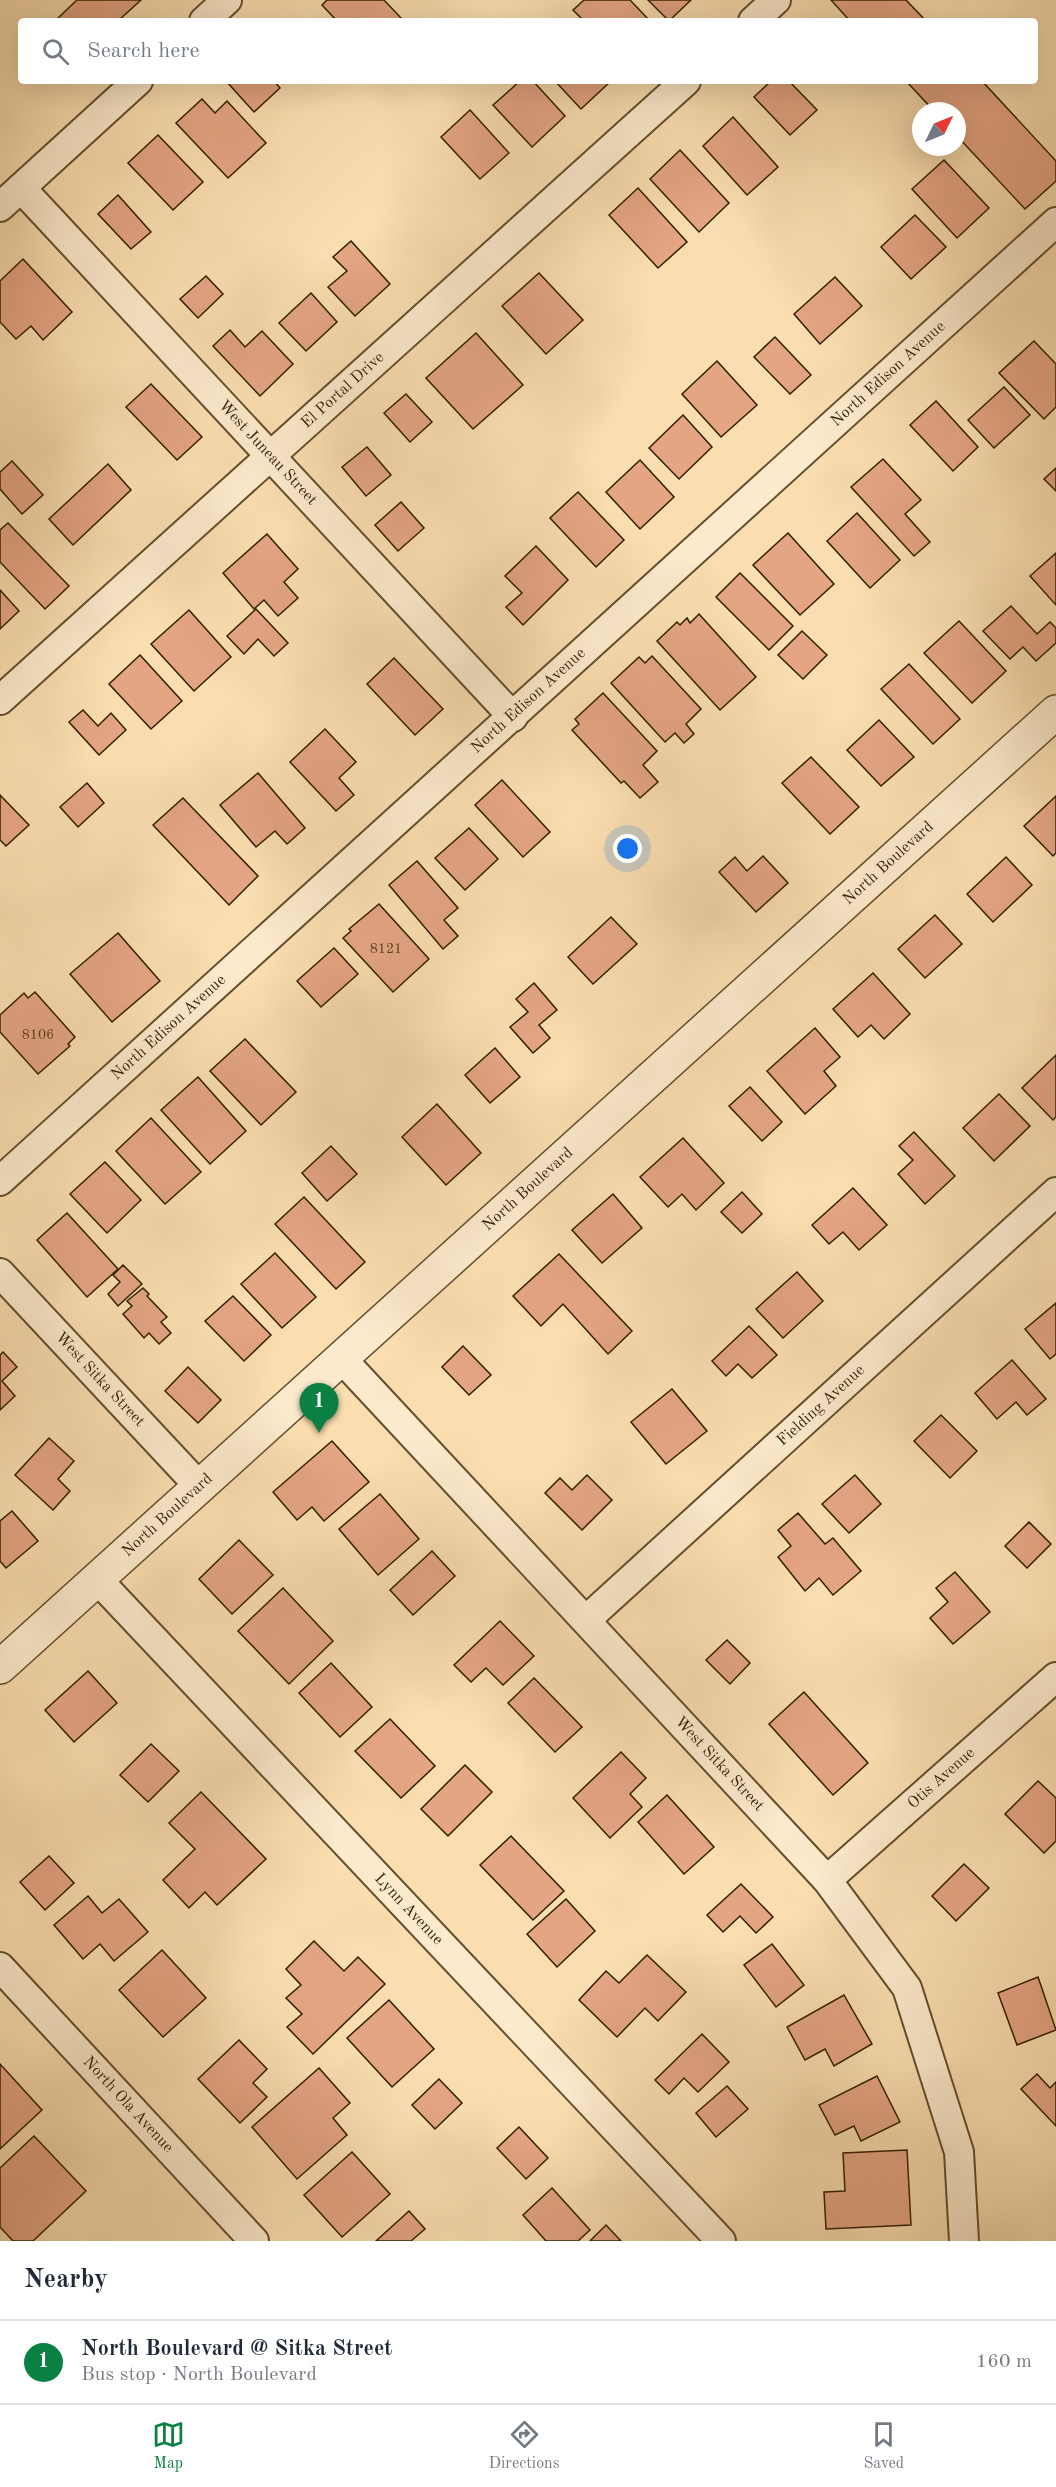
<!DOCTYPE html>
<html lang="en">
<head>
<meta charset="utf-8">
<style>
	:root { --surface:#fff; --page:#f6f6f7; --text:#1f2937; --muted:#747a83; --line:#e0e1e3; --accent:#0b8043 }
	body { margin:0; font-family:"Old Standard TT",serif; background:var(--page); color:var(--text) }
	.compass { position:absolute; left:912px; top:102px; width:54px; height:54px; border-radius:50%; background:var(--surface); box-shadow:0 6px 24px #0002; rotate:47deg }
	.you { position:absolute; left:628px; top:849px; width:21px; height:21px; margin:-15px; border:4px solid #fff; border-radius:50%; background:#1a73e8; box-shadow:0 0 0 9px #1a73e833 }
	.badge { display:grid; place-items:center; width:39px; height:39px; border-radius:50%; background:var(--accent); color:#fff; font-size:20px; font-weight:700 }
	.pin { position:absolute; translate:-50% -50px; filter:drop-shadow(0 2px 3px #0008) }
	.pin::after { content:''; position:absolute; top:32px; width:21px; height:18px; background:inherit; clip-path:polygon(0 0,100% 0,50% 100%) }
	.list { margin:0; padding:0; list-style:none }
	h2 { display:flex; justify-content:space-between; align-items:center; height:78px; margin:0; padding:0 24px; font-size:26px }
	h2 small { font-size:20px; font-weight:400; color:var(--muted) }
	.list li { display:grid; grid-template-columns:39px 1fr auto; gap:18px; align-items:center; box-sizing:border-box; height:84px; padding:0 24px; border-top:2px solid var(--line) }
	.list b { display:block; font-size:22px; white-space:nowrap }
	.list p { margin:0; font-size:20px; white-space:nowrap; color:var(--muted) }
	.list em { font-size:20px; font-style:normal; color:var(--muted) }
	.icon { flex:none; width:33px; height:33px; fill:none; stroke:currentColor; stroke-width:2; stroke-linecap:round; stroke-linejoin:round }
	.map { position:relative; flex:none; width:1056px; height:2241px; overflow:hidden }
	.search { position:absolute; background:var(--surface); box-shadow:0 6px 24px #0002; left:18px; right:18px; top:18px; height:66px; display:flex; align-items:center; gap:15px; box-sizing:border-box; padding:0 21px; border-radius:6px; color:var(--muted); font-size:22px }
	.sheet { height:162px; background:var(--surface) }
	nav { display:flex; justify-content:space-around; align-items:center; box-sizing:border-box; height:84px; border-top:2px solid var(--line); background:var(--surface); font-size:16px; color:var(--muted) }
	nav a { display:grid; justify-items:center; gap:3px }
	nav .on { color:var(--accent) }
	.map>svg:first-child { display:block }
	.building { fill:#e4a583; stroke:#311e03; stroke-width:1.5 }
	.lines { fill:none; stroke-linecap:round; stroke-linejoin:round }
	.minor-casing { stroke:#634e2e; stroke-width:32 }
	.tertiary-casing { stroke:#634e2e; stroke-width:36 }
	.minor { stroke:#fceacc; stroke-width:28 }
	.tertiary { stroke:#fceacc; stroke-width:33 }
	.labels { text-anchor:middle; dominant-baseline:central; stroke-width:4.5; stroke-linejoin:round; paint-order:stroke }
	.number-label { font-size:14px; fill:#5e4023 }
	.street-label { font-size:16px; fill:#311e03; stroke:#fceacc }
</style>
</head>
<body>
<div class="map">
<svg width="1056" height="2241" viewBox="0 0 1056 2241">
	<rect width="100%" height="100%" fill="#fadeb0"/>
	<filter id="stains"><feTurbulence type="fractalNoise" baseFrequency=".00333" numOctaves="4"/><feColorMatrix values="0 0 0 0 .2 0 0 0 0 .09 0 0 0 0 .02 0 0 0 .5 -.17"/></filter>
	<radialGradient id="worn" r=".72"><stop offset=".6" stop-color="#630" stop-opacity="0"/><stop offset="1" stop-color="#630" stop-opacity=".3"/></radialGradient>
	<g class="building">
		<polygon points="77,0 141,0 118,21 59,21 57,19"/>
		<polygon points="327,0 384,0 402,19 399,21 337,21 322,5"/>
		<polygon points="584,0 630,0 650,21 584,21 573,10"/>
		<polygon points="648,0 691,0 669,21"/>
		<polygon points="831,0 906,0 926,21 850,21"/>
		<polygon points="226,81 274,81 280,88 254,112"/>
		<polygon points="520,81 533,81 565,116 532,147 493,105"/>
		<polygon points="555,81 611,81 581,109"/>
		<polygon points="771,81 789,81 817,110 790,135 754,97"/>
		<polygon points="906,81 982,81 1056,161 1056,181 1025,209 957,136 957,111 934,111"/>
		<polygon points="202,99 215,113 227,101 266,143 228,178 176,123"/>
		<polygon points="470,110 509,153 480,179 441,137"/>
		<polygon points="733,117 778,167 747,195 703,146"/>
		<polygon points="158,135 203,182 173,210 128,163"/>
		<polygon points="680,150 729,203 699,232 650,179"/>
		<polygon points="944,160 989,208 957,238 912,189"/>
		<polygon points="638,188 687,242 658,268 609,215"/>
		<polygon points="118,195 151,232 131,249 98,214"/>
		<polygon points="915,215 946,247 911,279 881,247"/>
		<polygon points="351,241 390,284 355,316 328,287 347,271 333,257"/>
		<polygon points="23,259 72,312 43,340 31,326 16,339 0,322 0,281"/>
		<polygon points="539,273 583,320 546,354 502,306"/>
		<polygon points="206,276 223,294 198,318 180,299"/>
		<polygon points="835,277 862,306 820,344 794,314"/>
		<polygon points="311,293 337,322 306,351 279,323"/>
		<polygon points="230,330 245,347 262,331 293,364 260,396 213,346"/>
		<polygon points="476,333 523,385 473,429 426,378"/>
		<polygon points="775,337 811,375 790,394 754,357"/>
		<polygon points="1034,341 1056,364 1056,407 1044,419 999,373"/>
		<polygon points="717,361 757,405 721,437 682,394"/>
		<polygon points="151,384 202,437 177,460 126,407"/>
		<polygon points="1004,387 1030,415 994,448 968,420"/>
		<polygon points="406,394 432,422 410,442 384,413"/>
		<polygon points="936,401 978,447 953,471 910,425"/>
		<polygon points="683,415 712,447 679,479 649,448"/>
		<polygon points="367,447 391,475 366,496 342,467"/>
		<polygon points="883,459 921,500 905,514 930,542 914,556 851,487"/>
		<polygon points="640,460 674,497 640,529 606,492"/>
		<polygon points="12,461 43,495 22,514 0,489 0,472"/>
		<polygon points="108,464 131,490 73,545 49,519"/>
		<polygon points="1056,468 1056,491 1044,479"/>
		<polygon points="578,492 624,540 596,567 550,518"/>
		<polygon points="401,502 424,528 398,551 375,525"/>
		<polygon points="857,513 900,560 870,588 827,541"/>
		<polygon points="8,523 69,586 45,609 0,562 0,530"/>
		<polygon points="788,533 834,584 800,615 753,565"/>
		<polygon points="267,534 298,569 284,582 298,598 278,616 264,600 254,609 223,573"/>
		<polygon points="536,546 568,580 523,625 506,607 522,593 505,576"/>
		<polygon points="1056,553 1056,605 1030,576"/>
		<polygon points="740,573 793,626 769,650 716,597"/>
		<polygon points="0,590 19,611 0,629"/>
		<polygon points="1011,606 1037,634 1050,622 1056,628 1056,643 1036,661 1023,647 1010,659 983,631"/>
		<polygon points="256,609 288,643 274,656 258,639 244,654 227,636"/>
		<polygon points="189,610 231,657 194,691 151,644"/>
		<polygon points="699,614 756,677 720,710 657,641 677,622 680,625 687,618 690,623"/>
		<polygon points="959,621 1006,671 972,703 924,653"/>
		<polygon points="802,631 827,655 803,679 778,655"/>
		<polygon points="140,655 182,701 151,729 109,684"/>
		<polygon points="652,656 701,709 686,724 694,734 684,743 675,733 665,742 611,683 639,657 645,663"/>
		<polygon points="394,658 443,709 415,735 367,684"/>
		<polygon points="909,664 960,719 933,744 881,689"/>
		<polygon points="603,693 657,751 643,765 658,782 640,798 624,781 621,783 572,730 579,724 575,719"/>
		<polygon points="83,710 98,726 111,713 126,730 99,755 69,722"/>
		<polygon points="879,720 914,757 881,786 847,750"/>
		<polygon points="325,729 356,762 339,778 354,795 336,811 290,762"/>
		<polygon points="811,757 859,807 830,834 782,783"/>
		<polygon points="258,773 305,828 287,844 275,831 256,847 220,805"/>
		<polygon points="502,780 550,832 523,857 475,805"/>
		<polygon points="87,783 104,803 78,827 60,807"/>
		<polygon points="0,795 29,825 6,846 0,840"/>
		<polygon points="1056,796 1056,853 1053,856 1024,826"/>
		<polygon points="183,798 258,876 229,905 153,825"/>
		<polygon points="469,828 498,859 465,890 435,858"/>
		<polygon points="763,856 788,883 756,912 719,872 735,857 747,871"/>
		<polygon points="1006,857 1032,885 993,922 967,894"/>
		<polygon points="417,861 458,908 444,920 458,936 443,949 389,885"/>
		<polygon points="379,904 429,959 393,992 343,938 351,931 349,929"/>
		<polygon points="935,915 962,944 925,978 898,949"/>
		<polygon points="611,917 637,944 593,984 568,957"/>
		<polygon points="118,933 160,981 112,1022 70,974"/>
		<polygon points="334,948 358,974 321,1007 297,981"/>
		<polygon points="873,973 910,1014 884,1039 871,1025 858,1037 833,1009"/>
		<polygon points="534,983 557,1010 539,1025 550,1038 533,1053 510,1027 528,1012 516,999"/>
		<polygon points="35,992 75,1037 68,1044 70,1046 38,1074 0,1032 0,1015 24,993 28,998"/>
		<polygon points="815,1028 840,1057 824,1071 836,1086 805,1114 767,1071"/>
		<polygon points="245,1039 296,1092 261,1125 210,1071"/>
		<polygon points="495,1048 520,1077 490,1103 465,1075"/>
		<polygon points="1056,1055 1056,1117 1053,1120 1022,1088"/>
		<polygon points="198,1077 246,1131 210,1164 161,1110"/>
		<polygon points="750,1087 782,1122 762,1141 729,1106"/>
		<polygon points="999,1094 1030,1126 994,1161 963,1128"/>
		<polygon points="437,1104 481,1153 446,1185 402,1137"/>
		<polygon points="151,1118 201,1172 165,1204 116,1151"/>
		<polygon points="914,1132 955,1176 925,1204 898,1174 913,1160 899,1146"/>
		<polygon points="683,1138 724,1183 696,1210 682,1194 668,1207 640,1177"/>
		<polygon points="331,1146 357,1174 327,1201 302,1173"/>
		<polygon points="105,1162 141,1200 107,1233 70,1194"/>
		<polygon points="853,1188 887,1225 859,1250 843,1232 829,1244 812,1225"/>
		<polygon points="742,1192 762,1214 742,1233 721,1212"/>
		<polygon points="613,1194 642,1228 602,1263 572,1230"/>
		<polygon points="304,1197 365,1262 336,1289 275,1224"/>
		<polygon points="67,1213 118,1269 87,1297 37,1240"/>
		<polygon points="275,1253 316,1297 282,1328 241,1284"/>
		<polygon points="559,1254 632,1331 608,1354 563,1304 541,1326 513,1296"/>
		<polygon points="123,1265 142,1284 118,1306 108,1294 120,1282 113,1275"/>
		<polygon points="797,1272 823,1301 783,1338 756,1309"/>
		<polygon points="143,1288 149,1294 147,1296 167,1317 161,1322 171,1333 159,1344 149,1333 144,1338 123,1314 132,1306 127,1301"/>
		<polygon points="233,1296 271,1335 244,1361 205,1321"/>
		<polygon points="1056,1303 1056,1354 1050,1359 1025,1329"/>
		<polygon points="749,1326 777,1355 752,1378 738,1364 726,1376 712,1361"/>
		<polygon points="463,1346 491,1375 469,1395 442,1367"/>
		<polygon points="3,1352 17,1367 2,1381 15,1396 0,1410 0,1355"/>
		<polygon points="1012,1360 1046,1399 1027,1415 1016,1402 997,1419 975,1393"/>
		<polygon points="188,1367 221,1400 198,1423 165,1391"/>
		<polygon points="672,1389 707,1431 666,1464 631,1422"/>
		<polygon points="941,1415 977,1451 950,1478 914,1441"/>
		<polygon points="49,1438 74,1461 58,1479 70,1491 53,1510 15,1475"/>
		<polygon points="332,1441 369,1482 324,1521 312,1507 297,1520 273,1492"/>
		<polygon points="587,1475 612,1500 582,1530 545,1493 560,1478 572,1490"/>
		<polygon points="855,1475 881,1504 849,1533 822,1504"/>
		<polygon points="380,1494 419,1539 378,1575 339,1529"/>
		<polygon points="12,1511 38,1541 6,1568 0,1561 0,1521"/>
		<polygon points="798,1513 825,1544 833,1538 861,1571 833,1595 819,1578 805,1591 778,1557 791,1546 778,1530"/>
		<polygon points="1029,1522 1051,1544 1027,1568 1005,1546"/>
		<polygon points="239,1540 273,1575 232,1614 199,1579"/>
		<polygon points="432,1551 455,1576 413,1615 390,1590"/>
		<polygon points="955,1572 990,1612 953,1644 930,1618 948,1602 936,1588"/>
		<polygon points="283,1588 333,1641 289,1684 238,1631"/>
		<polygon points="500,1621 534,1656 503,1685 486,1668 471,1682 454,1665"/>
		<polygon points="727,1640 750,1663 730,1684 706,1660"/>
		<polygon points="331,1663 372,1707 340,1737 299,1693"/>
		<polygon points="88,1671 117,1703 74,1742 45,1710"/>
		<polygon points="534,1678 582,1727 555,1752 508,1703"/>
		<polygon points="804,1692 868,1763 833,1795 769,1724"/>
		<polygon points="390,1719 435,1766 401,1798 355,1751"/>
		<polygon points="151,1744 179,1771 148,1802 120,1775"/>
		<polygon points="621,1752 646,1778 630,1794 642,1807 610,1838 573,1798"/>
		<polygon points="465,1765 492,1792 448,1836 421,1809"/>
		<polygon points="1038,1781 1056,1798 1056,1841 1044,1853 1005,1814"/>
		<polygon points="201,1792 266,1859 217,1905 205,1892 189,1908 163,1880 195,1849 169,1823"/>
		<polygon points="667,1795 714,1847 684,1874 638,1822"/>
		<polygon points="511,1836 564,1891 533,1920 480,1865"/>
		<polygon points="49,1856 74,1883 45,1910 20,1882"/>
		<polygon points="964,1864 989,1888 956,1921 932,1896"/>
		<polygon points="741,1884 773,1917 756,1933 740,1916 723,1932 707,1915"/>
		<polygon points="88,1896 102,1913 119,1899 148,1932 114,1961 100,1944 83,1959 54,1925"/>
		<polygon points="566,1899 595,1931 557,1967 527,1934"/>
		<polygon points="314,1941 344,1971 358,1957 385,1984 313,2054 287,2027 302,2014 286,1998 301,1985 286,1969"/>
		<polygon points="772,1944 804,1985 776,2007 744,1965"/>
		<polygon points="162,1950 206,1998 163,2037 119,1990"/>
		<polygon points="647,1955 686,1992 658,2021 645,2008 617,2037 579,2000 606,1971 619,1983"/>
		<polygon points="1038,1977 1056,2030 1017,2045 998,1993"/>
		<polygon points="844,1995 872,2044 834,2066 825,2049 805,2060 787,2027"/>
		<polygon points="389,2000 434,2049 392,2087 347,2038"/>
		<polygon points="702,2034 729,2062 698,2092 684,2078 669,2094 655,2080"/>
		<polygon points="239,2040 267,2069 253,2083 267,2097 240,2123 198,2079"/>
		<polygon points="0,2064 42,2110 0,2149"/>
		<polygon points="319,2068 350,2103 333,2118 347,2135 297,2179 252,2127"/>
		<polygon points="1037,2074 1050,2088 1056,2082 1056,2126 1021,2089"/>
		<polygon points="877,2076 900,2122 861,2141 854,2126 835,2135 819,2105"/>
		<polygon points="439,2079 462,2103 435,2129 412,2105"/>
		<polygon points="727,2086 748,2109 716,2137 696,2113"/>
		<polygon points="519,2127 548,2158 526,2179 497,2148"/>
		<polygon points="34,2136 86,2191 33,2241 13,2241 0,2227 0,2168"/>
		<polygon points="907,2150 911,2225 826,2229 824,2192 845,2191 843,2153"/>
		<polygon points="352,2152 390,2194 342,2237 304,2195"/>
		<polygon points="552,2188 590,2230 578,2241 546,2241 523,2215"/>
		<polygon points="409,2211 425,2229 411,2241 376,2241"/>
		<polygon points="606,2225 621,2241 590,2241"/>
	</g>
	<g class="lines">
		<defs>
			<g id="minor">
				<polyline points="204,21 227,0"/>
				<polyline points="753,21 776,0"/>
				<path id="s1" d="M 21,188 L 513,717"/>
				<polyline points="0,207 138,81"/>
				<path id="s2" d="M 0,700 L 686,81"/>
				<path id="s3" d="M 0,1181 L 1056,222"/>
				<path id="s4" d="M 0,1273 L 199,1486"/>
				<path id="s5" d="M 341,1358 L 827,1880 L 907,1988 L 959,2152 L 964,2241"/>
				<path id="s6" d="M 97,1579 L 721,2241"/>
				<path id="s7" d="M 586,1620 L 1056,1192"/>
				<path id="s8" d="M 827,1880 L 1056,1677"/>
				<path id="s9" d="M 0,1967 L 254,2241"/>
			</g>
			<g id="tertiary">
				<path id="s10" d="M 0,1667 L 1056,712"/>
			</g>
		</defs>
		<use href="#minor" class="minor-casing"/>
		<use href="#tertiary" class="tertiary-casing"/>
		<use href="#minor" class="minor"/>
		<use href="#tertiary" class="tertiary"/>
	</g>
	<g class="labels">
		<g class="number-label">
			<text x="386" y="949">8121</text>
			<text x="38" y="1035">8106</text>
		</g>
		<g class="street-label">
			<text stroke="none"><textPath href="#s3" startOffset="1200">North Edison Avenue</textPath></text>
			<text stroke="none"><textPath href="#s2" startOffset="462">El Portal Drive</textPath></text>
			<text stroke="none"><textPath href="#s1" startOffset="362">West Juneau Street</textPath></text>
			<text stroke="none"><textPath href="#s3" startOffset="714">North Edison Avenue</textPath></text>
			<text stroke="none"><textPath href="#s10" startOffset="1198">North Boulevard</textPath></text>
			<text stroke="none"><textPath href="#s3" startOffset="228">North Edison Avenue</textPath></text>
			<text stroke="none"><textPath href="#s10" startOffset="712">North Boulevard</textPath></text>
			<text stroke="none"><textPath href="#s4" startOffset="146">West Sitka Street</textPath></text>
			<text stroke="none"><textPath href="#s7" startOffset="318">Fielding Avenue</textPath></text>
			<text stroke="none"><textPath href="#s10" startOffset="226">North Boulevard</textPath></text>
			<text stroke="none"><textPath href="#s5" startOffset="555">West Sitka Street</textPath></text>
			<text stroke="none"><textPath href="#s8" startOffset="153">Otis Avenue</textPath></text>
			<text stroke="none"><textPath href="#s6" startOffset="454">Lynn Avenue</textPath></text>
			<text stroke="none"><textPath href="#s9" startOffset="188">North Ola Avenue</textPath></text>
		</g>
	</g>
	<rect width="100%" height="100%" filter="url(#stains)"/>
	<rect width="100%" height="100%" fill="url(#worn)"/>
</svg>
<svg class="compass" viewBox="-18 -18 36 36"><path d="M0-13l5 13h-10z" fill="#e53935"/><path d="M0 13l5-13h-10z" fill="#747a83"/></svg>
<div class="you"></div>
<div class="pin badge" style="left:319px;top:1433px">1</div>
<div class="search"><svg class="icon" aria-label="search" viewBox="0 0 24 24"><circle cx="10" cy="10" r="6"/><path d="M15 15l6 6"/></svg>Search here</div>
</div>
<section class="sheet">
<h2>Nearby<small></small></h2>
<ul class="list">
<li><span class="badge">1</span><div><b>North Boulevard @ Sitka Street</b><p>Bus stop · North Boulevard</p></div><em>160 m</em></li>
</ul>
</section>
<nav>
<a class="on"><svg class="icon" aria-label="map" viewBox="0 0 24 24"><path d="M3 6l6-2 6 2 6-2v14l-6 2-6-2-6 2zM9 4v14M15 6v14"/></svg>Map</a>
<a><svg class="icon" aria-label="directions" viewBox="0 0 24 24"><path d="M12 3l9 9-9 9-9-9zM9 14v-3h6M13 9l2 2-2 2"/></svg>Directions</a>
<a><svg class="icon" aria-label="saved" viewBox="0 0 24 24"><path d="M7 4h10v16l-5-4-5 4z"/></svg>Saved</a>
</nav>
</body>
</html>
